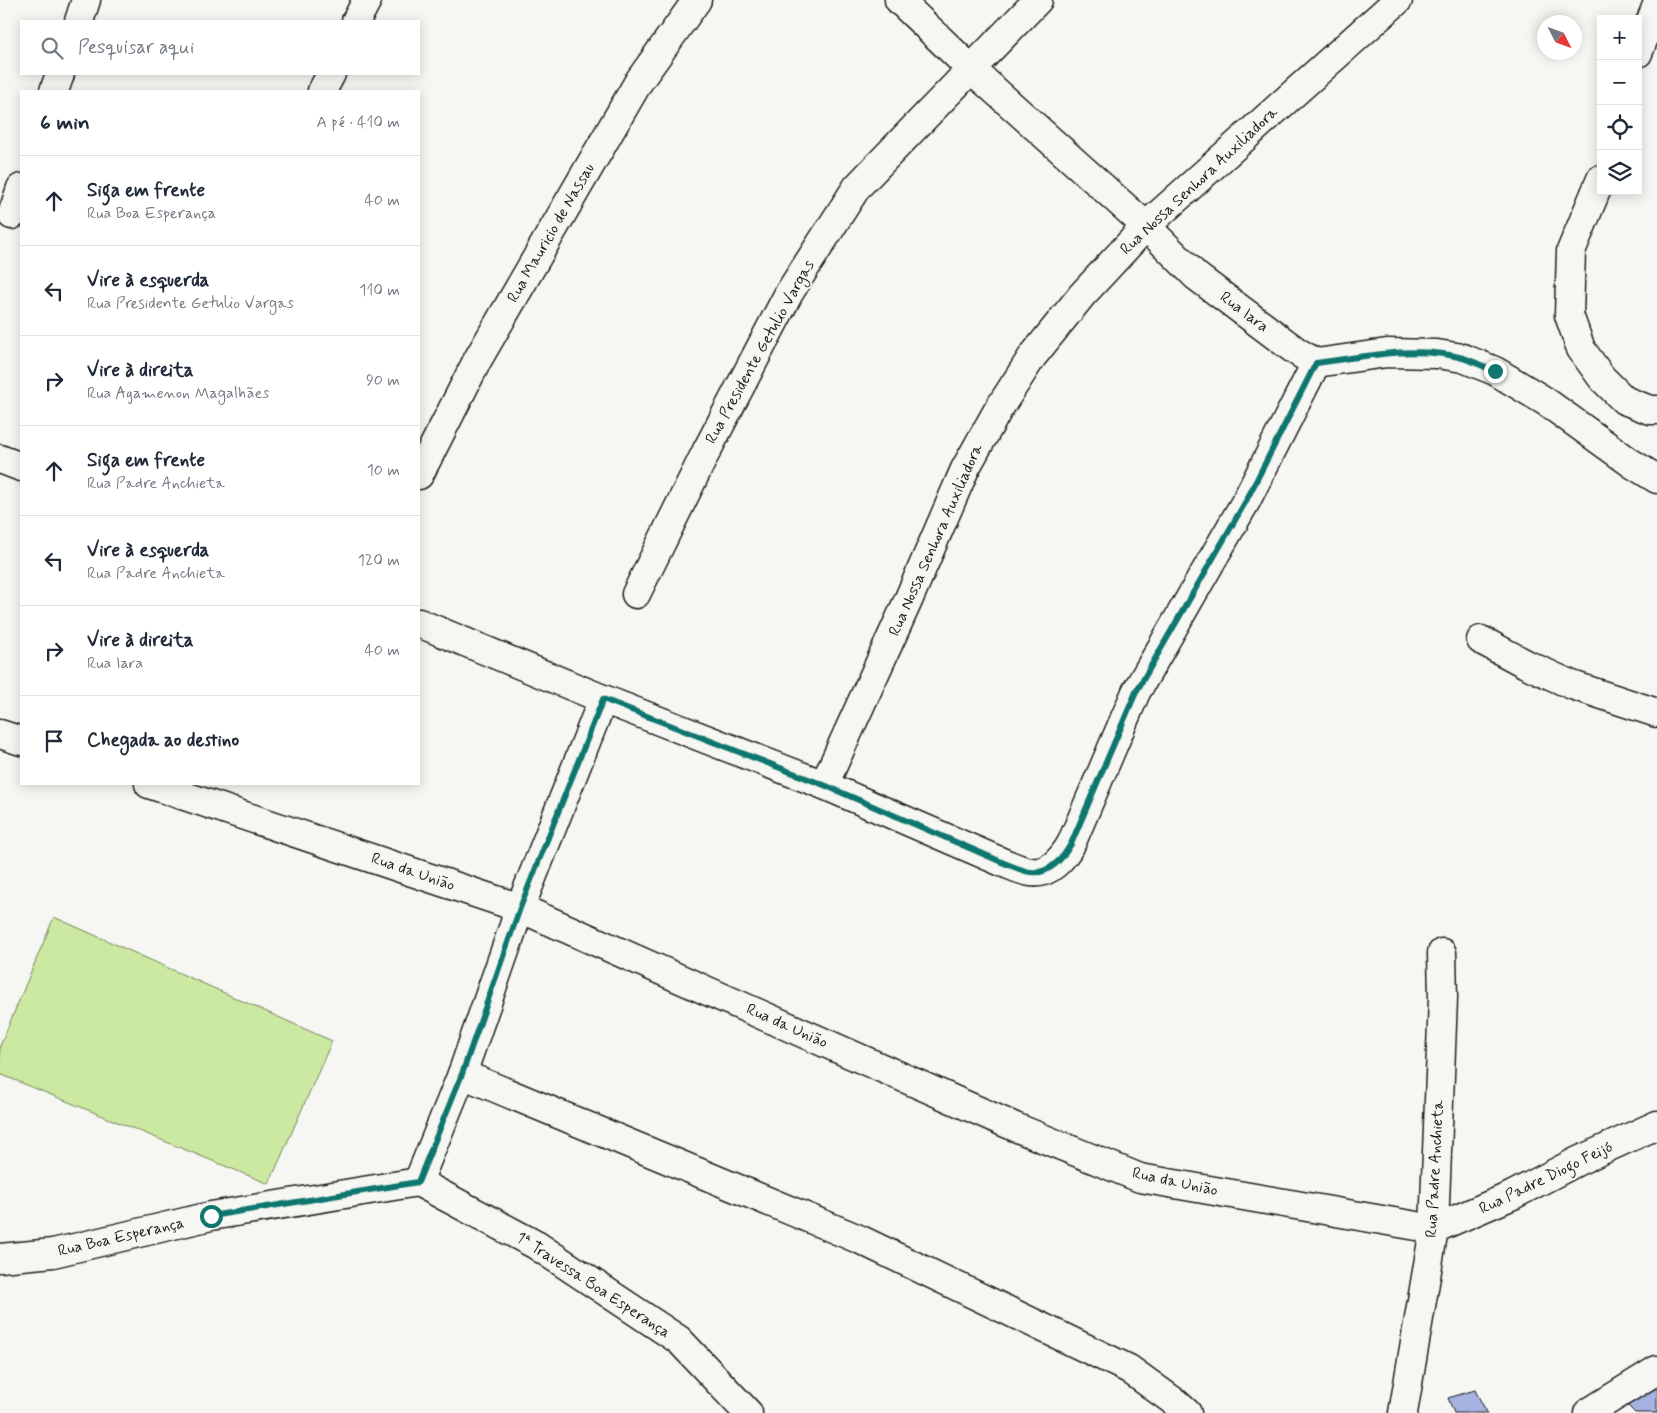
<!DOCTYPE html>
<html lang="pt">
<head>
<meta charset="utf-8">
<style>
	:root { --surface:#fff; --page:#f6f6f7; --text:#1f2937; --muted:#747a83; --line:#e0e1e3 }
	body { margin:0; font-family:Mynerve,sans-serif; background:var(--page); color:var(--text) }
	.controls { position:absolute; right:15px; top:15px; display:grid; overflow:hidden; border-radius:0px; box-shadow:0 2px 12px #0003 }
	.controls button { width:45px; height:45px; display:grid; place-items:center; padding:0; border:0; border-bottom:1px solid var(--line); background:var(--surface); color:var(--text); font:25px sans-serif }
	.compass { position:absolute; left:1537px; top:15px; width:45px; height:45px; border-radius:50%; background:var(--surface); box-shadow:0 2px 12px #0003; rotate:132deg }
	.stop { position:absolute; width:15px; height:15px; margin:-11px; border:4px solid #0f766e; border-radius:50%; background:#fff }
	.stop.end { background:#0f766e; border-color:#fff; box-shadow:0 1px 5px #0008 }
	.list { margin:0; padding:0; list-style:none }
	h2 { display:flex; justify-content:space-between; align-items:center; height:65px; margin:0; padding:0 20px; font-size:21px }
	h2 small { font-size:16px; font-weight:400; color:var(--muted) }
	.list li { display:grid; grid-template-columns:32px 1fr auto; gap:15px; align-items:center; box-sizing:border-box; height:90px; padding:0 20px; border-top:1px solid var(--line) }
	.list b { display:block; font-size:19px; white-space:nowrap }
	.list p { margin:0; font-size:16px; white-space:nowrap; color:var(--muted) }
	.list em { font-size:16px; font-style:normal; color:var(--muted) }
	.icon { flex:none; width:28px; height:28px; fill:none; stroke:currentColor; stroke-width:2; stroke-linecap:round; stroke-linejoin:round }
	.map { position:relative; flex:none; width:1657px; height:1413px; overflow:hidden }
	.search { position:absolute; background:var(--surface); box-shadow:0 2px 12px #0003; left:20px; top:20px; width:400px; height:55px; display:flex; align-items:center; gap:12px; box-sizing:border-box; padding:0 18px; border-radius:0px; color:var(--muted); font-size:19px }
	.panel { position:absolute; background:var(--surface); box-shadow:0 2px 12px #0003; left:20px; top:90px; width:400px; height:695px; border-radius:0px }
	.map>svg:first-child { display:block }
	.park { fill:#cbe9a0; stroke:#74825e }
	.building { fill:#a5b2e2; stroke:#1c1c1c }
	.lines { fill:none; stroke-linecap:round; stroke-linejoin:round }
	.minor-casing { stroke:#1c1c1c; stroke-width:31 }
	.minor { stroke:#f6f6f2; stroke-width:28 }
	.route { stroke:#0f766e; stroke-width:6 }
	.labels { text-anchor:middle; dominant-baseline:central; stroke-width:4; stroke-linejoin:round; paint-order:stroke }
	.street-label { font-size:16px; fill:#1c1c1c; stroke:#f6f6f2 }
</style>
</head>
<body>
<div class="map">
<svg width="1657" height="1413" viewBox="0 0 1657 1413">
	<rect width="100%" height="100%" fill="#f6f6f2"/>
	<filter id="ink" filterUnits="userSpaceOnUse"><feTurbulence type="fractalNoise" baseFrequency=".02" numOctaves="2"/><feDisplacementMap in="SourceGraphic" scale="10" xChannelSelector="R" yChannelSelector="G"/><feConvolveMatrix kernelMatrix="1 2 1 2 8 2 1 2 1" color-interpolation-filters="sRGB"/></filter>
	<g filter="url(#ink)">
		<polygon class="park" points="54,917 332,1041 269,1184 0,1074 0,1046"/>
		<g class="building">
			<polygon points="1652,1381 1657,1386 1657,1413 1635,1413 1626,1404"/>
			<polygon points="1475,1390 1487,1413 1454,1413 1448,1398"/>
		</g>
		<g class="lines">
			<defs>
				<g id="minor">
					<polyline points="899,0 971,69 1146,226 1196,276 1296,351 1316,363 1387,353 1437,354 1463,358 1495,371 1545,401 1631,463 1657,479"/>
					<polyline points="79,21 86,0"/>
					<polyline points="356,21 367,0"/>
					<polyline points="1638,53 1657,5"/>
					<polyline points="54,91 60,74"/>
					<polyline points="322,91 331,74"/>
					<polyline points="1601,179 1571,251 1569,315 1581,349 1602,378 1624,400 1650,410 1657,410"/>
					<polyline points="12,215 21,188"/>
					<polyline points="0,459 21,467"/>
					<polyline points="419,475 478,359 639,81 697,0"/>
					<polyline points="636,594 706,452 789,293 857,187 1038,0"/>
					<path d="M 419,623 L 603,699 L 824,785 L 1004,863 C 1012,866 1022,871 1031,872 C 1049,875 1063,858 1071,844 L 1136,692 L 1246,501 L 1316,363"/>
					<polyline points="1481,640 1526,664 1572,685 1657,713"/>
					<polyline points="0,734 21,741"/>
					<polyline points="149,784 520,908 1015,1127 1140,1178 1434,1229"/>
					<polyline points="824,785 907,603 965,469 998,410 1032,357 1082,295 1146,226 1398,0"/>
					<polyline points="462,1074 861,1240 1129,1369 1176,1403 1187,1413"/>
					<polyline points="418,1182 462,1074 520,908 603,699"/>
					<polyline points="418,1182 536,1245 679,1340 748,1413"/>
					<polyline points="1434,1229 1513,1195 1578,1161 1657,1125"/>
					<polyline points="0,1258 53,1253 211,1216 418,1182"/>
					<polyline points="1403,1413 1434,1229 1443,998 1442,953"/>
					<polyline points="1588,1413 1657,1370"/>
				</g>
			</defs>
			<use href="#minor" class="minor-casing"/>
			<use href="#minor" class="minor"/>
		</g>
	</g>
	<g class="lines" filter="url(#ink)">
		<path class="route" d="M 211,1216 L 418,1182 L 462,1074 L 520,908 L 603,699 L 824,785 L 1004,863 C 1012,866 1022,871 1031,872 C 1049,875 1063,858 1071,844 L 1136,692 L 1246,501 L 1316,363 C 1361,357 1418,345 1463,358 C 1473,361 1484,367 1495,371"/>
	</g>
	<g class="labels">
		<g class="street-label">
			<text transform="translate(1199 181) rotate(-43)">Rua Nossa Senhora Auxiliadora</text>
			<text transform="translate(551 233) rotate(-60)">Rua Mauricio de Nassau</text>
			<text transform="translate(1244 312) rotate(37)">Rua Iara</text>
			<text transform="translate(760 352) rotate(-61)">Rua Presidente Getulio Vargas</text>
			<text transform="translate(936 540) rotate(-66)">Rua Nossa Senhora Auxiliadora</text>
			<text transform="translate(413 872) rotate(19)">Rua da União</text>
			<text transform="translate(787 1026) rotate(24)">Rua da União</text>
			<text transform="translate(1435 1169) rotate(-87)">Rua Padre Anchieta</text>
			<text transform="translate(1546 1178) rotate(-26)">Rua Padre Diogo Feijó</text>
			<text transform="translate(1175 1182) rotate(12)">Rua da União</text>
			<text transform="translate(121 1237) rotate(-13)">Rua Boa Esperança</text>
			<text transform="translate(593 1285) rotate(33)">1ª Travessa Boa Esperança</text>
		</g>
	</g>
</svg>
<div class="controls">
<button>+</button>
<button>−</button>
<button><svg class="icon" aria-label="locate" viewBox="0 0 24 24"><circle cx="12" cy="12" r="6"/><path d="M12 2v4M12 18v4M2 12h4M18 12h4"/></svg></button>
<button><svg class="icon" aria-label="layers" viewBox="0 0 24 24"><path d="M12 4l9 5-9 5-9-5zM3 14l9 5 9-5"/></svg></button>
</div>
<svg class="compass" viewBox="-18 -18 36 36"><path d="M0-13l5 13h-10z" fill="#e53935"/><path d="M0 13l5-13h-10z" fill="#747a83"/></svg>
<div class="stop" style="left:211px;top:1216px"></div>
<div class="stop end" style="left:1495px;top:371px"></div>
<div class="search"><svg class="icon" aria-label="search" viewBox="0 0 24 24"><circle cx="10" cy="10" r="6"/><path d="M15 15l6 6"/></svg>Pesquisar aqui</div>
<section class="panel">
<h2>6 min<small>A pé · 410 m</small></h2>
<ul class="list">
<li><svg class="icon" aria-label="ahead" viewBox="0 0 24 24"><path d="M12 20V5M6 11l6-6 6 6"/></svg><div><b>Siga em frente</b><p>Rua Boa Esperança</p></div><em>40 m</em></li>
<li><svg class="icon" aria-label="left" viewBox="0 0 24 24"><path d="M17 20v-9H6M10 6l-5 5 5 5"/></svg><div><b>Vire à esquerda</b><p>Rua Presidente Getulio Vargas</p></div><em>110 m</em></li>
<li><svg class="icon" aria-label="right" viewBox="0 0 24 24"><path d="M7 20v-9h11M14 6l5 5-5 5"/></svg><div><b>Vire à direita</b><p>Rua Agamenon Magalhães</p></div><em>90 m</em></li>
<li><svg class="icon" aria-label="ahead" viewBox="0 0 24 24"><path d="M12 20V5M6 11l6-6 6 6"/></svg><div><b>Siga em frente</b><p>Rua Padre Anchieta</p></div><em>10 m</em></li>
<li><svg class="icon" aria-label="left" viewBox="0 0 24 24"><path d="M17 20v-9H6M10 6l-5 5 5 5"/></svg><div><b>Vire à esquerda</b><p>Rua Padre Anchieta</p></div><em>120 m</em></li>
<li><svg class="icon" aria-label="right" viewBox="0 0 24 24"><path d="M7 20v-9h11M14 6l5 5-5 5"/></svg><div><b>Vire à direita</b><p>Rua Iara</p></div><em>40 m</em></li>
<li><svg class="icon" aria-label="arrive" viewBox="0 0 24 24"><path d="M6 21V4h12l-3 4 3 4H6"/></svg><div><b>Chegada ao destino</b></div></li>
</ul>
</section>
</div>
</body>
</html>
